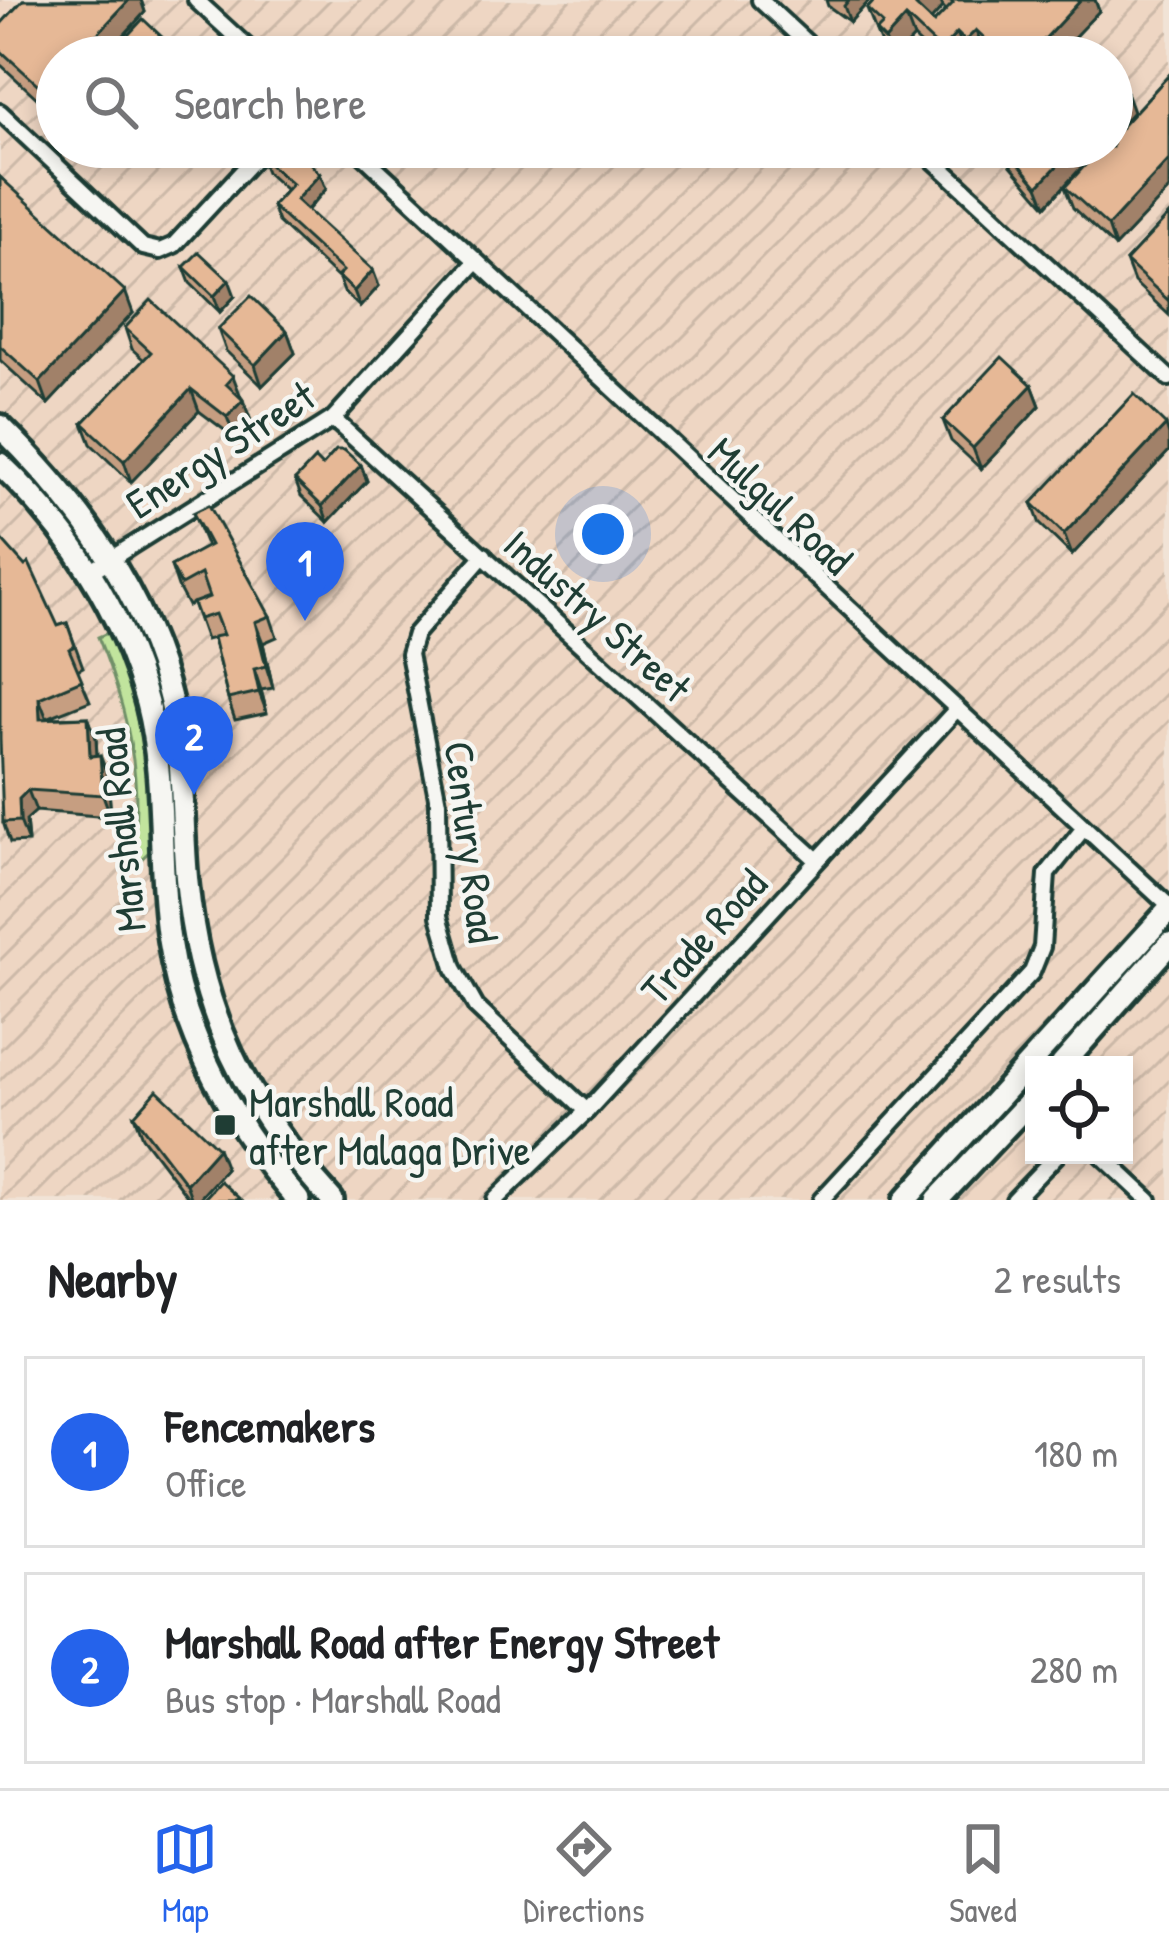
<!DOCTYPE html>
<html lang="en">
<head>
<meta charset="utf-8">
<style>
	:root { --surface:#fff; --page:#f2f2f2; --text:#202124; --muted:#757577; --line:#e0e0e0; --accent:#2563eb }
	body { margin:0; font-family:"Patrick Hand",sans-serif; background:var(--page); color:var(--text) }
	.controls { position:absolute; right:36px; bottom:36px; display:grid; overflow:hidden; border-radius:0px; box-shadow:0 6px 18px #0003 }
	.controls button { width:108px; height:108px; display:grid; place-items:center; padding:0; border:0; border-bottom:3px solid var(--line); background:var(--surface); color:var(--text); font:60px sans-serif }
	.you { position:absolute; left:603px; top:534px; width:42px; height:42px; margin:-30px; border:9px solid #fff; border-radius:50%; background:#1a73e8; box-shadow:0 0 0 18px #1a73e833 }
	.badge { display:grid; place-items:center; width:78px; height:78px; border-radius:50%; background:var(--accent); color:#fff; font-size:39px; font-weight:700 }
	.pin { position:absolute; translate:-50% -99px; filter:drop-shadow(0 3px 6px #0008) }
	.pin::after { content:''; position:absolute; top:63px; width:42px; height:36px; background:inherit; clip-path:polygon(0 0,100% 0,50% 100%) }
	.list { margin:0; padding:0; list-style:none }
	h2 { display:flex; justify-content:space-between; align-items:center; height:156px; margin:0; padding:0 48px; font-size:51px }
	h2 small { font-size:39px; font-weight:400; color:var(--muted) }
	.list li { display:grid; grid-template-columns:78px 1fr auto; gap:36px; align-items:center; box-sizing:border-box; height:192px; margin:0 24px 24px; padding:0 24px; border:3px solid var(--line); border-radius:0px }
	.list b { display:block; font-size:45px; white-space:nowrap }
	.list p { margin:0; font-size:39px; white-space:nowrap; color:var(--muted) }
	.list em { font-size:39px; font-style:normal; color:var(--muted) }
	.icon { flex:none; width:66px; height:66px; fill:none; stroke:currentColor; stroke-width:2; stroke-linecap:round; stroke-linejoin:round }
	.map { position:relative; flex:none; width:1169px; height:1200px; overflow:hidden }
	.search { position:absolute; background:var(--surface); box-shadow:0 6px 18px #0003; left:36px; right:36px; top:36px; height:132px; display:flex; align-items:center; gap:30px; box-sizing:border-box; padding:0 42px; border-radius:66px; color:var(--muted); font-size:45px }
	.sheet { height:588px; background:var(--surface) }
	nav { display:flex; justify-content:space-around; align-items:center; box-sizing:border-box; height:168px; border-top:3px solid var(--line); background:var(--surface); font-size:33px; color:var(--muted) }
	nav a { display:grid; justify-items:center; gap:6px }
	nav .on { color:var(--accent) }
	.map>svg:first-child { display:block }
	.industrial { fill:url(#industrial-furrows); fill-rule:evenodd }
	.green { fill:#c1e49d; stroke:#709068; stroke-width:3 }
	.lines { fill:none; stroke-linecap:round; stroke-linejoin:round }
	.minor-casing { stroke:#1f3d34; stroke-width:22 }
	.secondary-casing { stroke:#1f3d34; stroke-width:30 }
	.minor { stroke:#f6f6f2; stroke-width:14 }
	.secondary { stroke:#f6f6f2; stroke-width:21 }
	.wall { fill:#c69e81; stroke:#1f3d34; stroke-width:3; fill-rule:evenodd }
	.shaded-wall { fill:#a18169; stroke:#1f3d34; stroke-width:3 }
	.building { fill:#e6b896; stroke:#1f3d34; stroke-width:3 }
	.poi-dot { fill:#1f3d34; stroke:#f6f6f2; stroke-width:4.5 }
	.labels { text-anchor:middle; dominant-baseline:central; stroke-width:9; stroke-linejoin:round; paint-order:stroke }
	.street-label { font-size:42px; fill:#1f3d34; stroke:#f6f6f2 }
	.poi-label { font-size:42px; fill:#1f3d34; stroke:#f6f6f2; text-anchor:start }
</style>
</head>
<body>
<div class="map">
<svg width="1169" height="1200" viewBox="0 0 1169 1200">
	<defs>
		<pattern id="industrial-furrows" width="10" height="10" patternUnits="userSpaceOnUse" patternTransform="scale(3)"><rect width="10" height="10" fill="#eed6c3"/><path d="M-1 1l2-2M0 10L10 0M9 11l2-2" fill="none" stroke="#ccb9a8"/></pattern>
	</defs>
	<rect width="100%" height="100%" fill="#f1e3d6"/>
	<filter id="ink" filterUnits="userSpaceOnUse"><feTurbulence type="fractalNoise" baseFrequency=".00833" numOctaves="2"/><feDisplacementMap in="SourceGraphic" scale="24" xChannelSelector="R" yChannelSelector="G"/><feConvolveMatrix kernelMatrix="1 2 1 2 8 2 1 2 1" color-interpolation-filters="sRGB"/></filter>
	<g filter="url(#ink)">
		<path class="industrial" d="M 0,0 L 1169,0 L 1169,1200 L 0,1200 ZM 57,57 L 1112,57 L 1112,147 L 57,147 ZM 1034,1065 L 1124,1065 L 1124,1155 L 1034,1155 Z"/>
		<path class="green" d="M 112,631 C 138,704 150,772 152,849 L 135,865 L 121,851 L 124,840 L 134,839 C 142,771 124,699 98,637 Z"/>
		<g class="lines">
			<defs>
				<g id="minor">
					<polyline points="196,0 258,57"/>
					<polyline points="760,0 822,57"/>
					<polyline points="0,112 143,247 160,251 174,245 265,147"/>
					<polyline points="354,147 1169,906"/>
					<polyline points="919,147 1169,378"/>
					<polyline points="333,419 817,860"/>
					<polyline points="484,555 415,634 409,654 438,802 439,916 454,968 476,1007 587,1111"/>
					<polyline points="90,572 333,419 474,264"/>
					<polyline points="1101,1155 1149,1200"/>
					<polyline points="495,1200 587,1111 955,711"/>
					<polyline points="821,1200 1032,972 1042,947 1047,874 1083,829"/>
					<polyline points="1014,1200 1057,1155"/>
				</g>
				<g id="secondary">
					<path d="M 0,426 C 78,503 145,592 171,702 C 185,761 181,823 187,883 C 200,1013 245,1105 332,1200"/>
					<path d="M 0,464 C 69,529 122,610 147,703 C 167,780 157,862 169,940 C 183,1036 234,1128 298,1200"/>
					<polyline points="1062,1065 1169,944"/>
					<polyline points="905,1200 1169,910"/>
					<polyline points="937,1200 1034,1097"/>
				</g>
			</defs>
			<use href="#minor" class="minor-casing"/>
			<use href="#secondary" class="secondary-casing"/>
			<use href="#minor" class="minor"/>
			<use href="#secondary" class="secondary"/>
		</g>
		<g class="wall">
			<polygon points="23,0 141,0 145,12 104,57 57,57 57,107 52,112 0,64 0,25"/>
			<polygon points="826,0 870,0 850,22 828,6"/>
			<path d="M 875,0 L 1095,0 L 1099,11 L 1055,57 L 990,57 L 983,51 L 978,57 L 968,57 L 964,54 L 962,57 L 934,57 L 914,38 L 896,57 L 889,57 L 884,52 L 867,9 ZM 943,7 L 946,10 L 934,23 L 931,20 Z"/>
			<polygon points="1169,75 1169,190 1115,247 1073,208 1065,187"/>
			<polygon points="999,147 1100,147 1046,206 1001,154"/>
			<polygon points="260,156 326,189 307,211 379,286 360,307 344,292 339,279 278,222 272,206 286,190 266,172"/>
			<polygon points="0,177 133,313 48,404 0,360"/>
			<polygon points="1169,215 1169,315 1134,282 1126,261"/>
			<polygon points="184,267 235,296 220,312 190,283"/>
			<polygon points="125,328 241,397 251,421 235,438 199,411 131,482 91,444 83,423 144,360 132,349"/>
			<polygon points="218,329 287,331 295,353 262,386 226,351"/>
			<polygon points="1032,385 1040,406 981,469 951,441 943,420"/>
			<polygon points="1166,425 1169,435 1169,451 1072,555 1040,524 1032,503"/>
			<polygon points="361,465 367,481 328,522 301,496 295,480 322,466"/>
			<polygon points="193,513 270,616 277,637 263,643 273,688 261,690 267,713 235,720 228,699 213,638 206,640 193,603 188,606 178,587 171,566 207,547"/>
			<polygon points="67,623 83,667 77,670 90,701 47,718 88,717 96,738 97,755 108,776 111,817 36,811 26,820 28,842 10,843 3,822 58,626"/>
			<polygon points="134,1116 226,1169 198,1200 190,1200 142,1137"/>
		</g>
		<g class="shaded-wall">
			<polygon points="129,0 141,0 145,12 104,57 76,57"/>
			<polygon points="849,0 870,0 850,22 844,6"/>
			<polygon points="922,0 940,0 943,7 924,28 916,6"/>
			<polygon points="1081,0 1095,0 1099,11 1055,57 1028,57"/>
			<polygon points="906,17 914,38 896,57 891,57 885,40"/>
			<polygon points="976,30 983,51 978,57 971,57 965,41"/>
			<polygon points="957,33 964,54 962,57 944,57 941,50"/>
			<polygon points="57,78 57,107 52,112 45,91"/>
			<polygon points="1126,93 1133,112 1112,135 1112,108"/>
			<polygon points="1075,147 1100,147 1046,206 1038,186"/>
			<polygon points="1169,160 1169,190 1115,247 1108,226"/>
			<polygon points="320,174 326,189 301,216 296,200"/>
			<polygon points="373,270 379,286 360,307 354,291"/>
			<polygon points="229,280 235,296 220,312 214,296"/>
			<polygon points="125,291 133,313 48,404 40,382"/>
			<polygon points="287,331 295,353 262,386 255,365"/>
			<polygon points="233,376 241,397 233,405 226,384"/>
			<polygon points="1032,385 1040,406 981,469 973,448"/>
			<polygon points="191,389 199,411 131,482 124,461"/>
			<polygon points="243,400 251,421 235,438 227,417"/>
			<polygon points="1166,425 1169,435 1169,451 1072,555 1064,534"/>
			<polygon points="361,465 367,481 328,522 322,506"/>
			<polygon points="255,622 263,643 273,688 266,666"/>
			<polygon points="254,669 261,690 267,713 259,692"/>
			<polygon points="39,698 47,719 40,719"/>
			<polygon points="88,717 96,738 98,777 90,756"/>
			<polygon points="100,755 108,776 111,817 103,795"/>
			<polygon points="28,790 36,811 26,820 28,842 20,821 19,799"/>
			<polygon points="218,1148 226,1169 198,1200 192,1200 186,1184"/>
		</g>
		<g class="building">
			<polygon points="23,0 129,0 76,57 57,57 57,78 45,91 0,50 0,25"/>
			<polygon points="875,0 922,0 916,6 934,23 953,3 950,0 1081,0 1028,57 997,57 1000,53 976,30 965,41 957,33 941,50 906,17 885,40 876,31 883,24 867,9"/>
			<polygon points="143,19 183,57 125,57 116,48"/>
			<polygon points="206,42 222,57 197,57 194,55"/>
			<polygon points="1076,46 1088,57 1066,57"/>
			<polygon points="1169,75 1169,160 1108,226 1065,187 1102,147 1112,147 1112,137"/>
			<polygon points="1112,80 1126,93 1112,108"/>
			<polygon points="268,147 295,147 320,174 296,200 373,270 354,291 338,276 343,271 272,206 292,184 260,156"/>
			<polygon points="1005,147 1075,147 1038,186"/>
			<polygon points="0,177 125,291 40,382 0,346"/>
			<polygon points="1169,215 1169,301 1126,261"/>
			<polygon points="199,252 229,280 214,296 184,267"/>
			<polygon points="251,296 287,331 255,365 218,329"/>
			<polygon points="151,300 233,376 226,384 243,400 227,417 191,389 124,461 83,423 151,352 125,328"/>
			<polygon points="1002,357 1032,385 973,448 943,420"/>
			<polygon points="1134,394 1166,425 1064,534 1032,503"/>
			<polygon points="336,450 344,450 361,465 322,506 295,480 315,459 322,466"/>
			<polygon points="209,505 270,616 255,622 266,666 254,669 259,692 228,699 213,637 223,635 215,614 199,619 193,603 209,597 201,574 181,585 171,566 210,545 193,513"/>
			<polygon points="0,538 25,566 29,563 58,626 67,623 75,646 69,649 82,680 39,698 40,719 88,717 90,756 100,755 103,795 28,790 19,799 20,821 3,822 0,739"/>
			<polygon points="157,1090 218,1148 186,1184 134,1116"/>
			<polygon points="220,1181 241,1200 203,1200"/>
		</g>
	</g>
	<rect class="poi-dot" x="213" y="1113" width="24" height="24" rx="6"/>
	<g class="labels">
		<g class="street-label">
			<text transform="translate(220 449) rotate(-33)">Energy Street</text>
			<text transform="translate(781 505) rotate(43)">Mulgul Road</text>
			<text transform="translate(598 615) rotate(42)">Industry Street</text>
			<text transform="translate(120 830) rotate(-96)">Marshall Road</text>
			<text transform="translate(472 842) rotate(83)">Century Road</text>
			<text transform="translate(703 936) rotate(-48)">Trade Road</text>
		</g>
		<g class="poi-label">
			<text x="249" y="1101">Marshall Road<tspan x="249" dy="48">after Malaga Drive</tspan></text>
		</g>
	</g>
</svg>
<div class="controls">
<button><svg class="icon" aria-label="locate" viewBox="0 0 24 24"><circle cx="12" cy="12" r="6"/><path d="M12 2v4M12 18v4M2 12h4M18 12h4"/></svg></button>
</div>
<div class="you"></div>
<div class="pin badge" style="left:305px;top:621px">1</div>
<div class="pin badge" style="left:194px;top:795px">2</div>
<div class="search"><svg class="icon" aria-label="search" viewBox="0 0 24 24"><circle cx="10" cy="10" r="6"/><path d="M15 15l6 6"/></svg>Search here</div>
</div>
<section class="sheet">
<h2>Nearby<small>2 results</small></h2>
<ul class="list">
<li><span class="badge">1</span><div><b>Fencemakers</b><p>Office</p></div><em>180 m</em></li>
<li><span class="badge">2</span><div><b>Marshall Road after Energy Street</b><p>Bus stop · Marshall Road</p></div><em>280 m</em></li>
</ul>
</section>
<nav>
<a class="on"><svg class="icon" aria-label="map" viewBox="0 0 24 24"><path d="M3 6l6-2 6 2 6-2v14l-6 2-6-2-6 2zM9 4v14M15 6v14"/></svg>Map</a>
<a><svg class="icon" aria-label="directions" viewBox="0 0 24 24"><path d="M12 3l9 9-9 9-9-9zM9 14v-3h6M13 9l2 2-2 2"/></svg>Directions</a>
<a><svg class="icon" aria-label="saved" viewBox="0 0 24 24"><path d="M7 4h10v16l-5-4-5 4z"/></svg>Saved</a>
</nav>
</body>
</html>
